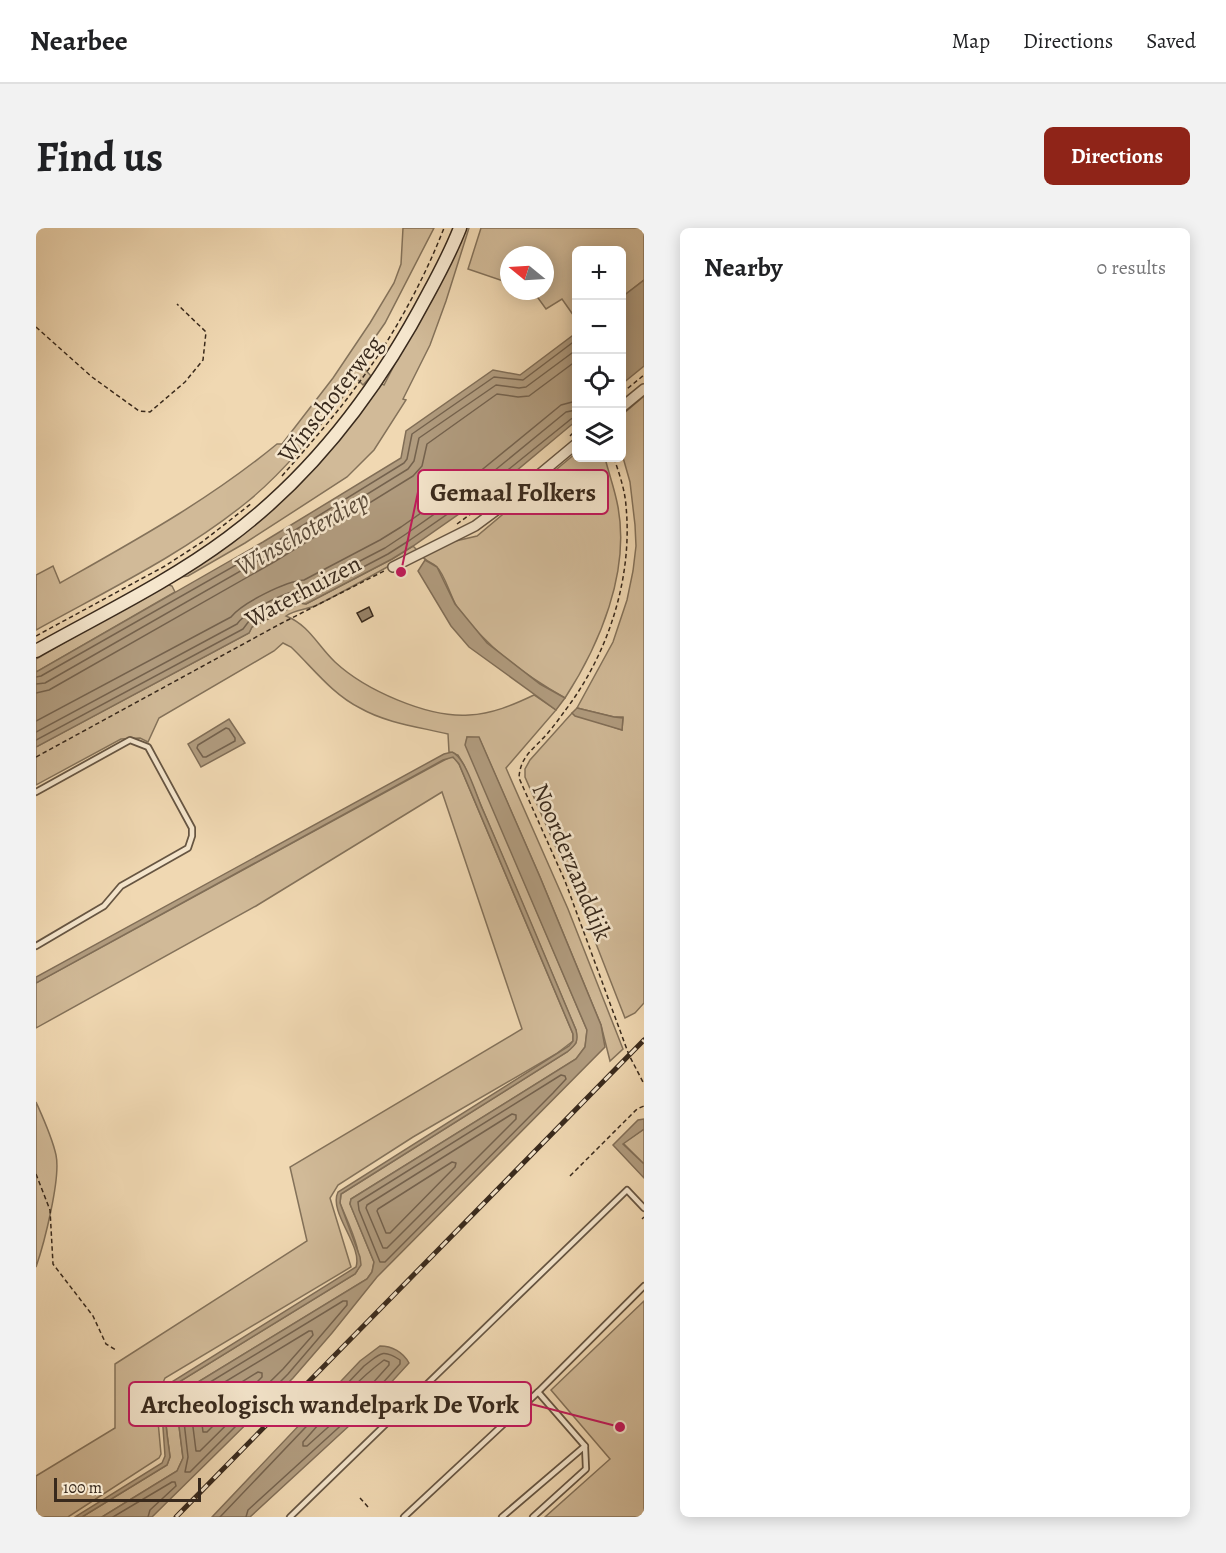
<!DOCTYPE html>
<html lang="en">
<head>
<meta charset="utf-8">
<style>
	:root { --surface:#fff; --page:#f2f2f2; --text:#202124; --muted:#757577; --line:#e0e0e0; --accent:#8f2418 }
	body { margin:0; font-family:Alegreya,serif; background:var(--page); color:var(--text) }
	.controls { position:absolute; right:18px; top:18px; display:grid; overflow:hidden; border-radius:9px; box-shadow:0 3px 15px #0003 }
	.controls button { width:54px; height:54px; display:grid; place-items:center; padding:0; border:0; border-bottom:2px solid var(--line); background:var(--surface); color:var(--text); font:30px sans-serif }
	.compass { position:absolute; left:464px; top:18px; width:54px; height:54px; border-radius:50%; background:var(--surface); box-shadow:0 3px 15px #0003; rotate:288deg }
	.scale { position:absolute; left:18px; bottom:15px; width:147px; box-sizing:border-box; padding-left:6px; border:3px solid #38291c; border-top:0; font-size:16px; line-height:21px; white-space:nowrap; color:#38291c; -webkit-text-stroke:4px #f5e6cd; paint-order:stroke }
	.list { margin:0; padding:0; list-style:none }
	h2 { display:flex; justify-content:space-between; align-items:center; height:78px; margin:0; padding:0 24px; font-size:26px }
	h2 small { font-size:20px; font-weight:400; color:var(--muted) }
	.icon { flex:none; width:33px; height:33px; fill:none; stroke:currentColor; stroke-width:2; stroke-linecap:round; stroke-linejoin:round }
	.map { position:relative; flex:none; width:608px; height:1289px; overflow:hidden; border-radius:9px }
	header { display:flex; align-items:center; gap:36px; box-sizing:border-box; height:84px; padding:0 30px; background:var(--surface); border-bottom:2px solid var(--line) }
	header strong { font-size:28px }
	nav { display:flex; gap:33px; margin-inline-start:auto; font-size:21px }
	.intro { display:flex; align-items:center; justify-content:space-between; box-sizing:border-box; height:144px; padding:0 36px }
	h1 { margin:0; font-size:42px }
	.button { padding:15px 27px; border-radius:9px; background:var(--accent); color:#fff; font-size:21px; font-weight:700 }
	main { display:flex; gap:36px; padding:0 36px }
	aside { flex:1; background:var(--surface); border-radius:9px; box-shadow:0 3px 15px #0003 }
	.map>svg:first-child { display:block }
	.green { fill:#d1ba98; stroke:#84725a; stroke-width:1.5 }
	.water { fill:#b19c7f; stroke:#816e57; stroke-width:1.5 }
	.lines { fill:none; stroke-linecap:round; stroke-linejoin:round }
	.shore { stroke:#74624e; stroke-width:1.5 }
	.building { fill:#98846a; stroke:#38291c; stroke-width:1.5 }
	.service-casing { stroke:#665542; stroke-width:8 }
	.minor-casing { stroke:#665542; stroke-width:12 }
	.secondary-casing { stroke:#38291c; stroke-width:15 }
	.path { stroke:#38291c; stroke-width:1.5; stroke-dasharray:4.5 3; stroke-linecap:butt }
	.service { stroke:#f5e6cd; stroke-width:4.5 }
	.minor { stroke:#f5e6cd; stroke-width:9 }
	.secondary { stroke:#f5e6cd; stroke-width:12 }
	.rail-casing { stroke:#38291c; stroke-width:5 }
	.rail { stroke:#f5e6cd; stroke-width:3; stroke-dasharray:9; stroke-linecap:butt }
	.labels { text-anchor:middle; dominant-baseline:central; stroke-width:5; stroke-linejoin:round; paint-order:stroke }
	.street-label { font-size:24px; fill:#38291c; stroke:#f5e6cd }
	.water-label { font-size:26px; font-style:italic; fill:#5c4c3a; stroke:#f5e6cd }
	.leader { fill:none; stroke:#c2185b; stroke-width:2 }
	.callout-dot { fill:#c2185b; stroke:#f5e6cd; stroke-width:2 }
	.callout { fill:#f5e6cd; stroke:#c2185b; stroke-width:2 }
	.callout-label { font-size:26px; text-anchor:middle; font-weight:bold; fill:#38291c }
</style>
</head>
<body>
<header>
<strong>Nearbee</strong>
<nav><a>Map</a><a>Directions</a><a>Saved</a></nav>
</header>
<div class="intro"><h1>Find us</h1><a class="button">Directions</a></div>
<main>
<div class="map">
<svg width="608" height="1289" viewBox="0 0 608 1289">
	<rect width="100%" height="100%" fill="#f0d8b2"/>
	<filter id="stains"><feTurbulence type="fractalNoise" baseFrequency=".00333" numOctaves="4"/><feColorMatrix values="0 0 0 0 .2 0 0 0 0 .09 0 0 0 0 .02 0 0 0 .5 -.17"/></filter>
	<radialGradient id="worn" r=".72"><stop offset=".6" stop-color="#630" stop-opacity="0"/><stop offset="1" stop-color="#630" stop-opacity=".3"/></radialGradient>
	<g class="green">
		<path d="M 367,0 L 398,0 L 349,95 L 322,134 L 335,148 L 327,157 L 321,151 C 287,194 254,239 211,274 C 147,326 72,362 0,402 L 0,347 L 17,338 L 24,355 C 100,312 173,272 241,216 L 246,216 L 297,150 L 334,95 L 358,55 L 365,36 Z"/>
		<polygon points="429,0 433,0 410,73 394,117 367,171 370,172 338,222 311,249 209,315 152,348 144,349 189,318 344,155 348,157"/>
		<polygon points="445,0 608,0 608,52 586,69 586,22 540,22 540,91 526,71 510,81 497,63 509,63 509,27 473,27 473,55 432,41"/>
		<polygon points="608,168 608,775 599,785 589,790 543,672 489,549 489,541 494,532 536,485 586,502 587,489 578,489 541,480 577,414 591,372 597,343 600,318 599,297 594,254 586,226 586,187"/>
		<path d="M 540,225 L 540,230 L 569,230 C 573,246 579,262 582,279 C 594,344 564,416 529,470 C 487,446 450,419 421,379 C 414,368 409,346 400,338 C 395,334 389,333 385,327 L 411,315 L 441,308 Z"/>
		<path d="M 377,318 L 381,322 C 348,341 315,360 281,377 C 271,382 259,381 250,388 C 273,397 282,418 299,434 C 329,462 392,490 433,487 C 456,486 477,477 498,467 L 520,482 L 470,540 L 532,681 L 587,821 L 574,833 L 565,797 L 504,649 L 443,510 L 431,509 L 430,517 L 551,802 L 549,819 L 540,831 L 315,971 L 314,976 L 338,1034 L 336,1044 L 331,1051 L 144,1165 L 140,1174 L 147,1230 L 141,1243 L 66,1289 L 46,1289 L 131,1237 L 134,1229 C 132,1209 123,1171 138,1157 L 319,1046 C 332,1032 310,991 304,975 L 305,966 L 531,824 L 540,815 L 540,802 L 428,537 L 422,527 L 413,524 L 412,506 C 383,499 350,495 324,480 C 296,466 277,440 255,419 L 247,415 L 238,423 L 123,490 L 112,514 L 104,510 L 85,511 L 0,557 L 0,519 L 213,405 L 216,399 L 264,375 L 270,376 L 356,331 Z"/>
		<polygon points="130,356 136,358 139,364 0,444 0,431"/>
		<polygon points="414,529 419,530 423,536 537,806 537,813 520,826 377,909 302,957 294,970 315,1039 129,1150 120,1171 125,1226 123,1230 32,1289 0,1289 0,1248 79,1200 79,1136 271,1013 254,939 486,801 406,564 220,678 0,800 0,755"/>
		<path d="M 0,874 C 8,892 16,909 20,927 C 25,950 8,1016 0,1039 Z"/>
		<polygon points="608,901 608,936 587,915"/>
		<polygon points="608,1073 608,1289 509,1289 574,1231 515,1162"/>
	</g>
	<g class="water">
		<polygon points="608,52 608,138 586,156 586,69"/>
		<polygon points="540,105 540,193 456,263 377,318 356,331 270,376 264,375 216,399 213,405 0,519 0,444 227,314 365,230 370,203 457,142 484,147"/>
		<polygon points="389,332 401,339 419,376 451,415 504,456 529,470 520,482 433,419 415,398 382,343"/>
		<polygon points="541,480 578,489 587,490 586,502 539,488 536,485"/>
		<polygon points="193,491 209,515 165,539 152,516"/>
		<polygon points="431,509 443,509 504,649 565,797 569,819 341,1049 296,1105 257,1150 116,1289 66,1289 141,1243 147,1230 140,1174 144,1165 331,1051 336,1044 338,1034 314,976 315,971 540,831 549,819 551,802 429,517"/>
		<path d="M 416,524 C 429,529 440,566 446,580 C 478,653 509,728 540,802 C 543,813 540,817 531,824 L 305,966 L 304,975 L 324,1029 L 325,1037 L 319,1046 L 138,1157 C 123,1172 132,1209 134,1229 L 131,1237 L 46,1289 L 39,1289 L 126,1235 L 129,1228 L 125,1171 L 127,1164 L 134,1155 L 320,1039 C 327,1018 292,984 302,964 L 533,818 L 537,813 L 537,806 L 423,536 L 417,529 L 407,532 L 0,755 L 0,749 L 408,526 Z"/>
		<polygon points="608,891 608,901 587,916 608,936 608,950 577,917 602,892"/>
		<path d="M 344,1118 C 356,1118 367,1124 373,1135 L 327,1185 L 214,1289 L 176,1289 L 324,1133 Z"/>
	</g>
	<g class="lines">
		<g class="shore">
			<polyline points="0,449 5,448 230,320 368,235 371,231 376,206 458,149 487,152 540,112"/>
			<polyline points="0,456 9,455 234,326 372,241 378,233 383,210 460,157 483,160 490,159 540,122"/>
			<polyline points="0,465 13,462 238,334 377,248 386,238 391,216 461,166 482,169 493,168 540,133"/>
			<path d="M 0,493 L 195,389 C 206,375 250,353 268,352 L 344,312 L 365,299 L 442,245 L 525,177 L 540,173"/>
			<polygon points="190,500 193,501 199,510 199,513 170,529 167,529 161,520 162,517"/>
			<path d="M 0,504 L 201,396 C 210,383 254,361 270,361 L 349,320 L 370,306 L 447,252 L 530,184 L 540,182"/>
			<polyline points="0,512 207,401 213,393 262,369 270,369 352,326 374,312 452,258 535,191 540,189"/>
			<polygon points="525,847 529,848 530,851 517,865 349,1034 344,1034 323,982 322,974"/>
			<polygon points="476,886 480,887 480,891 351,1020 347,1020 330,980 331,977"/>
			<polygon points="416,934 420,935 419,939 354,1005 350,1005 341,983 342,981"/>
			<polygon points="307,1073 311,1073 311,1077 252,1146 154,1244 149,1244 152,1229 146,1176 148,1170"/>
			<polygon points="273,1103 276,1103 277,1107 247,1141 164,1223 160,1223 154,1175"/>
			<path d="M 348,1132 L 353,1134 L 353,1137 L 318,1176 L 271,1218 L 267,1218 L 267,1214 C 292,1186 317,1155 348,1132 Z"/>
			<polygon points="222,1144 226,1145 226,1149 171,1204 167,1204 164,1180"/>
			<polyline points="77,1289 136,1254 139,1254 140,1258 114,1282 112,1289"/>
			<path d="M 184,1289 L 328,1138 C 344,1126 346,1120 364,1132 L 364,1136 L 323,1181 L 212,1282 L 210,1289"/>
		</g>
	</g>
	<polygon class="building" points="333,379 337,388 326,394 321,385"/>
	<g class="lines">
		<defs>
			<g id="service">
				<polyline points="0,564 94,512 112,519 156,600 156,608 152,620 85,658 68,678 0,718"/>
				<polyline points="254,1289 591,962 608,980"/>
				<polyline points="368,1289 502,1164 608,1058"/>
				<polyline points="466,1289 549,1218"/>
				<polyline points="497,1289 550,1241 549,1218 502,1164"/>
			</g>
			<g id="minor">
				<polyline points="586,179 608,161"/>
				<polyline points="357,339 439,298 462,281 540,216"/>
			</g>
			<path id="secondary" d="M 0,423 C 64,387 133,354 192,310 C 277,247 343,159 392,66 C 404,44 415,23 424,0"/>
		</defs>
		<use href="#service" class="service-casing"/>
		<use href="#minor" class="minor-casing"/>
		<use href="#secondary" class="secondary-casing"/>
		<g class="path">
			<polyline points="0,99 56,149 103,183 114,184 149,154 167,132 170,104 141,76"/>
			<polyline points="586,165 608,147"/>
			<polyline points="534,208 540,202"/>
			<path d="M 578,230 C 583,245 589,262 590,278 C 597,350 572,427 528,484 C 523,491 517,499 511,506 C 498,521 484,528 483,550 L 529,653 L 593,827 L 608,856"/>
			<path d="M 246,248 C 272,218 299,188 322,156 C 357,109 387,54 408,0"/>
			<polyline points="421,296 473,258"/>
			<polyline points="0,408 129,338 166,314 216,275"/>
			<polyline points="0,529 244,396 348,343"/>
			<polyline points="0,946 14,982 17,1036 57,1088 70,1116 80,1122"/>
			<polyline points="534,948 601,881 608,878"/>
			<polyline points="606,991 608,989"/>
			<polyline points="324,1270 332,1279"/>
		</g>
		<use href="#service" class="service"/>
		<use href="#minor" class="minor"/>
		<use href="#secondary" class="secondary"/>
		<defs>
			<polyline id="rail" points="140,1289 608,812"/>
		</defs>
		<use href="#rail" class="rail-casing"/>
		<use href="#rail" class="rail"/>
	</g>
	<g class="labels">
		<g class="street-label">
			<text transform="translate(294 171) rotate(-52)">Winschoterweg</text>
			<text transform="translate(267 363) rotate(-28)">Waterhuizen</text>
			<text transform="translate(536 634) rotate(67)">Noorderzanddijk</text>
		</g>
		<g class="water-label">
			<text transform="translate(266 305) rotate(-29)">Winschoterdiep</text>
		</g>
	</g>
	<path class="leader" d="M365 344L382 264M584 1199L495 1176"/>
	<g class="callout-dot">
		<circle cx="365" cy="344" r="6"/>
		<circle cx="584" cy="1199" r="6"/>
	</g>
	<g class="callout">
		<rect x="382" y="242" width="190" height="44" rx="6"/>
		<rect x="93" y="1154" width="402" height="44" rx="6"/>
	</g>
	<g class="callout-label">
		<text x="477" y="273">Gemaal Folkers</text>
		<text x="294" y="1185">Archeologisch wandelpark De Vork</text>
	</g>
	<rect width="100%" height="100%" filter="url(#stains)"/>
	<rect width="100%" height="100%" fill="url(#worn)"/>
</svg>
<div class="controls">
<button>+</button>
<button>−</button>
<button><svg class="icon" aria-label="locate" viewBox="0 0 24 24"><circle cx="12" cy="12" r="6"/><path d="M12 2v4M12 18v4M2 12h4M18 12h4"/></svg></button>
<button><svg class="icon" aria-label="layers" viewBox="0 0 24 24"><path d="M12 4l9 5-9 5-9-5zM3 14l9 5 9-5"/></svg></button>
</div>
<svg class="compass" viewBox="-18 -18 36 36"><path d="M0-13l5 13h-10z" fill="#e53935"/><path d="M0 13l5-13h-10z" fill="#757577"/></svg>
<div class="scale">100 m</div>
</div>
<aside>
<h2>Nearby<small>0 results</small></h2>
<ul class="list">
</ul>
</aside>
</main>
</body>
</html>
